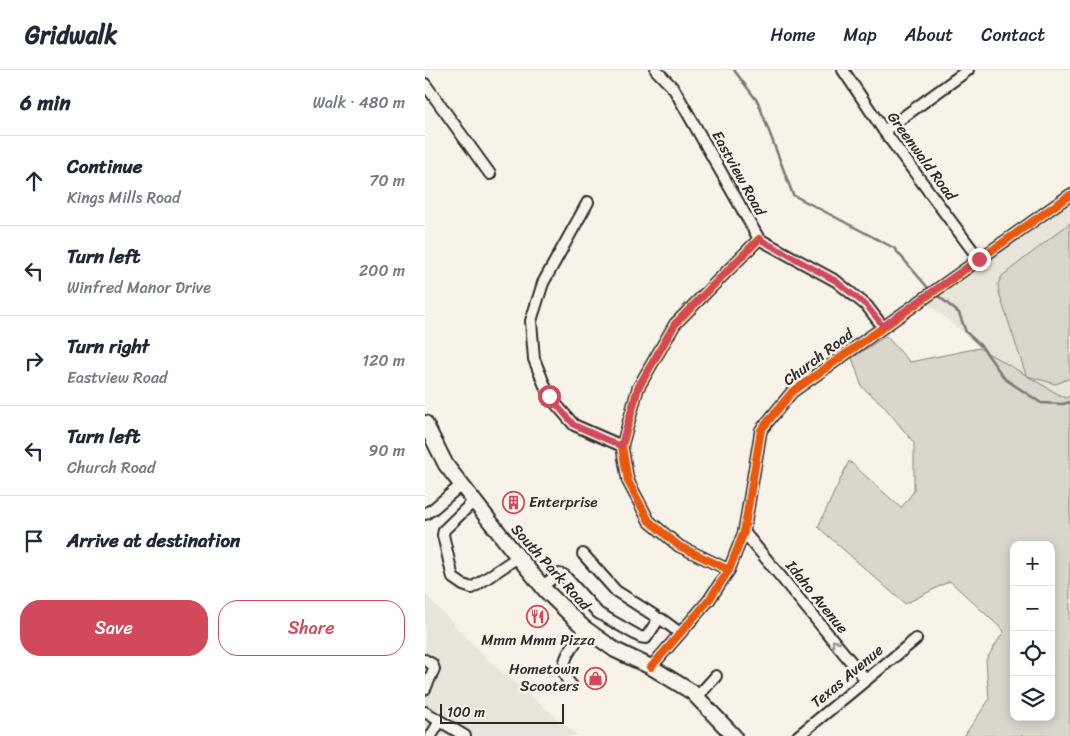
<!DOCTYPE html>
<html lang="en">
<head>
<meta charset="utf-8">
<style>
	:root { --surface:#fff; --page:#f6f6f7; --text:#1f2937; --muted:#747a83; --line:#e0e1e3; --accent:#d1495b }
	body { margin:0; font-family:Sriracha,sans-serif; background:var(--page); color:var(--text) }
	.controls { position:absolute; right:15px; bottom:15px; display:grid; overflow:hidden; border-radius:10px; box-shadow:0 2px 12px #0003 }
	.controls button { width:45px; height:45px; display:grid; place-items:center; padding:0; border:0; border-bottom:1px solid var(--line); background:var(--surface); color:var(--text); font:25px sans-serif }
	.scale { position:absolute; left:15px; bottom:12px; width:124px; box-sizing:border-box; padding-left:5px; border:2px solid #2b2b2b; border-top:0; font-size:14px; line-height:18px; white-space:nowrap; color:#2b2b2b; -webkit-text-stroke:4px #f7f3e8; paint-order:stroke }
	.stop { position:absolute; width:15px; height:15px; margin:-11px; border:4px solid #d1495b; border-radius:50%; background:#fff }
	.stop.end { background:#d1495b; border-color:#fff; box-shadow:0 1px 5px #0008 }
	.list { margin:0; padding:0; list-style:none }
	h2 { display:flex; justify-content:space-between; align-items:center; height:65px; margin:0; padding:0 20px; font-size:21px }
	h2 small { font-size:16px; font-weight:400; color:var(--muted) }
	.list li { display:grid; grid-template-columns:32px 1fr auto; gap:15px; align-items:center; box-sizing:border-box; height:90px; padding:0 20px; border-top:1px solid var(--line) }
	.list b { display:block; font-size:19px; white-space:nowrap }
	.list p { margin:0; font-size:16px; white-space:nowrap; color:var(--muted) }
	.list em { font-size:16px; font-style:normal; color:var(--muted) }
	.actions { display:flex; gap:10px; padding:15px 20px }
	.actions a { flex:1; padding:11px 0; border:1px solid var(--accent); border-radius:20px; text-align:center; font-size:18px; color:var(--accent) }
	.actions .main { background:var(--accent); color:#fff }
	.icon { flex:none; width:28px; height:28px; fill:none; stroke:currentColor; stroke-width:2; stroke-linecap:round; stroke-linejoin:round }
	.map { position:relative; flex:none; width:645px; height:666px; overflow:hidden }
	header { display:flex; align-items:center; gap:30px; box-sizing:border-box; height:70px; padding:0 25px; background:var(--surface); border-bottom:1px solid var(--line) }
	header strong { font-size:24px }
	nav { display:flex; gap:28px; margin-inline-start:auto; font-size:18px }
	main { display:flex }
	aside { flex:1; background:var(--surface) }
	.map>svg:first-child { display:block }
	.built { fill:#e8e4da }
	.green { fill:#dad6cc; stroke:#82807c; fill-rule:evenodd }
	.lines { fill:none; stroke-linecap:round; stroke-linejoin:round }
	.stream { stroke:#7a7874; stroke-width:2.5 }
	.minor-casing { stroke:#2b2b2b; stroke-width:14 }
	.major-casing { stroke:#2b2b2b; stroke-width:18 }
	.minor { stroke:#f7f3e8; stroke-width:10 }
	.major { stroke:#f7f3e8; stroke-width:14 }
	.cycleway-casing { stroke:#f7f3e8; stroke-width:11 }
	.cycleway { stroke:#e8590c; stroke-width:8 }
	.oneway { stroke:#918f8a }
	.route { stroke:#d1495b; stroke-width:6 }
	.labels { text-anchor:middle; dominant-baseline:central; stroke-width:5; stroke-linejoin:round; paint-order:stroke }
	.street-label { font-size:15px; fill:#2b2b2b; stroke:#f7f3e8 }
	.poi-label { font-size:15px; fill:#2b2b2b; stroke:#f7f3e8; text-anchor:start }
</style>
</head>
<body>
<header>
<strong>Gridwalk</strong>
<nav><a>Home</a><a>Map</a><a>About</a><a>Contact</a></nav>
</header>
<main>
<aside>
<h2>6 min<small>Walk · 480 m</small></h2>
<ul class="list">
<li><svg class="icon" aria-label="ahead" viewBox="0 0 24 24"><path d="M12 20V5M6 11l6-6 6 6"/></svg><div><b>Continue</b><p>Kings Mills Road</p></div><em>70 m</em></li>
<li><svg class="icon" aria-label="left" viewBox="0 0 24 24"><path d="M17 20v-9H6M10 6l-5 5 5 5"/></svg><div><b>Turn left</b><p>Winfred Manor Drive</p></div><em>200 m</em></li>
<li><svg class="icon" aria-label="right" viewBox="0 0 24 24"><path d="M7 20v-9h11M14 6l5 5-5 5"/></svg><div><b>Turn right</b><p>Eastview Road</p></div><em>120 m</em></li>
<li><svg class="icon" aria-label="left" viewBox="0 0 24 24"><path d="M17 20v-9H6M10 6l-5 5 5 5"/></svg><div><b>Turn left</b><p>Church Road</p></div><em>90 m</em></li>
<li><svg class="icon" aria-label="arrive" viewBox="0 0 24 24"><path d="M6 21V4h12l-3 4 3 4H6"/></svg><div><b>Arrive at destination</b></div></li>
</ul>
<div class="actions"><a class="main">Save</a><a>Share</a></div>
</aside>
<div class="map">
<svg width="645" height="666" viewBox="0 0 645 666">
	<rect width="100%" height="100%" fill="#f7f3e8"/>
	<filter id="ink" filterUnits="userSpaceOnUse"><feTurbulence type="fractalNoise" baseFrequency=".02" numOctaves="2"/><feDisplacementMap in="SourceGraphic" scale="10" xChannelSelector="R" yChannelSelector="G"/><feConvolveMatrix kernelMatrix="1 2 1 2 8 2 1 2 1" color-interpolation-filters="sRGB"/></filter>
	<g filter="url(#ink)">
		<g class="built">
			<polygon points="645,134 645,349 503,234"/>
			<polygon points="0,524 63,590 153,666 0,666"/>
		</g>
		<path class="green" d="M 645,153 L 645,308 L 631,314 L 602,306 L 640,328 L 645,326 L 645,666 L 539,666 L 564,630 L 561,590 L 579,561 L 525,511 L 480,534 L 393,457 L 424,391 L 476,438 L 489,421 L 489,373 L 458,335 L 437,317 L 427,288 L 461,266 L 485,292 L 554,278 L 601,305 L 574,223 L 573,214 L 577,206 ZM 589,475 L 626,475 L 626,647 L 589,647 Z"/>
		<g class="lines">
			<g class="stream">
				<polyline points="309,0 333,32 368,125 469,178 503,218"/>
				<polyline points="512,225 534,243 541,262 557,277 580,309 616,333 638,334 645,332"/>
			</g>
			<defs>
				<g id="minor">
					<polyline points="231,0 249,19 334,169 411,211 442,236 458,257"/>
					<polyline points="418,0 459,61 554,189"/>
					<polyline points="0,14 65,104"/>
					<polyline points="459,61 543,0"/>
					<polyline points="163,132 118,213 106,251 109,289 124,326 149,355 197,376"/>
					<polyline points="49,431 19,460 18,465 28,508 38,515 47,518 93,487"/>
					<polyline points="0,444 8,439 36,415"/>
					<polyline points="319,462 441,610"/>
					<polyline points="158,484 191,521 230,546 233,550 236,549 255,563"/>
					<polyline points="304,500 254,476 224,451 203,411 197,376 213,318 250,254 334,169"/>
					<polyline points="117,516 134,504 139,505 173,543 215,567 221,568 233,550"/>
					<polyline points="0,590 7,594 9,599 0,619"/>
					<polyline points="226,597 284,530 304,500 319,462 336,360 367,322 645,125"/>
					<path d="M 147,616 C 144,612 139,607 139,602 C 137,586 152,571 161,559"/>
					<polyline points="272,627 291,606"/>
					<polyline points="0,642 40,666"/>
					<polyline points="6,666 15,651"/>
					<polyline points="373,666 491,569"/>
				</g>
				<polyline id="major" points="0,353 21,395 85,477 121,521 158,557 190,580 226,597 267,622 309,666"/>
			</defs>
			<use href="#minor" class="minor-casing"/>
			<use href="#major" class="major-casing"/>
			<use href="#minor" class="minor"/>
			<use href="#major" class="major"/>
			<defs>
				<g id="cycleway">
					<polyline points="304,500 254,476 224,451 203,411 197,376 213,318 250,254 334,169"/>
					<polyline points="226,597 284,530 304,500 319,462 336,360 367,322 645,125"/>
				</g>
			</defs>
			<use href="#cycleway" class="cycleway-casing"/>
			<use href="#cycleway" class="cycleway"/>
		</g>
		<defs><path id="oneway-chevron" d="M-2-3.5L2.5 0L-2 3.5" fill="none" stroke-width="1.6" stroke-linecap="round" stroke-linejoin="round" transform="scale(1.25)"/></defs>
		<use class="oneway" href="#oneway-chevron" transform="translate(410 573) rotate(-129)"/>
	</g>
	<g class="lines" filter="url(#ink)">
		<polyline class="route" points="124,326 149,355 196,376 213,318 250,254 334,169 411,211 442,236 458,256 554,189"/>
	</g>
	<defs>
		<symbol id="building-ring" viewBox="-11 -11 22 22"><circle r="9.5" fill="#f7f3e8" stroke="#d1495b" stroke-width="1.5"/><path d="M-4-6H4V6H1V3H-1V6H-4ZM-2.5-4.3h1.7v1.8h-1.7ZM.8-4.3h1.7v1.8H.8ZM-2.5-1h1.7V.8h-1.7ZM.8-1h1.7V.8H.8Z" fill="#d1495b"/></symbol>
		<symbol id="restaurant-ring" viewBox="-11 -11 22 22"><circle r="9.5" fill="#f7f3e8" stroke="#d1495b" stroke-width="1.5"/><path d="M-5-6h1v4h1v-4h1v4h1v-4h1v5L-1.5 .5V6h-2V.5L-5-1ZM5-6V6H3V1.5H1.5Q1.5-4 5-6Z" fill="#d1495b"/></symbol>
		<symbol id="shop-ring" viewBox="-11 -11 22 22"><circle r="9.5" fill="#f7f3e8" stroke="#d1495b" stroke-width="1.5"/><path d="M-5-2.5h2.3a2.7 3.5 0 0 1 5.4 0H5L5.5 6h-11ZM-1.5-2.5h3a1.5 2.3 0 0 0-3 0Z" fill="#d1495b"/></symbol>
	</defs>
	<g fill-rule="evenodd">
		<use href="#building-ring" x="76" y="420" width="25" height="25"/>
		<use href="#restaurant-ring" x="100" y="534" width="25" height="25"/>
		<use href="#shop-ring" x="158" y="596" width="25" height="25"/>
	</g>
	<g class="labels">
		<g class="street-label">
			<text transform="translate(497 86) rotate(54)">Greenwald Road</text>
			<text transform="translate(314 103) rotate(61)">Eastview Road</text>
			<text transform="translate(393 287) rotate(-37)">Church Road</text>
			<text transform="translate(126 497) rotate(48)">South Park Road</text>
			<text transform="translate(392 527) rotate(51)">Idaho Avenue</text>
			<text transform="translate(422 606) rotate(-40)">Texas Avenue</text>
		</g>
		<g class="poi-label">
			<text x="104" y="432">Enterprise</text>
			<text x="113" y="570" text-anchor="middle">Mmm Mmm Pizza</text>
			<text x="154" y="599" text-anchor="end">Hometown<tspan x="154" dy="17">Scooters</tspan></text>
		</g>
	</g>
</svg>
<div class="controls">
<button>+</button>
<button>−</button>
<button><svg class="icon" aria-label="locate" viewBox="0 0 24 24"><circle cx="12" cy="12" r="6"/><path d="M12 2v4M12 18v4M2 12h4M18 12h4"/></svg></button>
<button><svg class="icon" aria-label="layers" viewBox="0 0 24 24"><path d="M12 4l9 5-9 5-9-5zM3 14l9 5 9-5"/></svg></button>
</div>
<div class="scale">100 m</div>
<div class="stop" style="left:124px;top:326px"></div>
<div class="stop end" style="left:554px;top:189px"></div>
</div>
</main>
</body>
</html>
